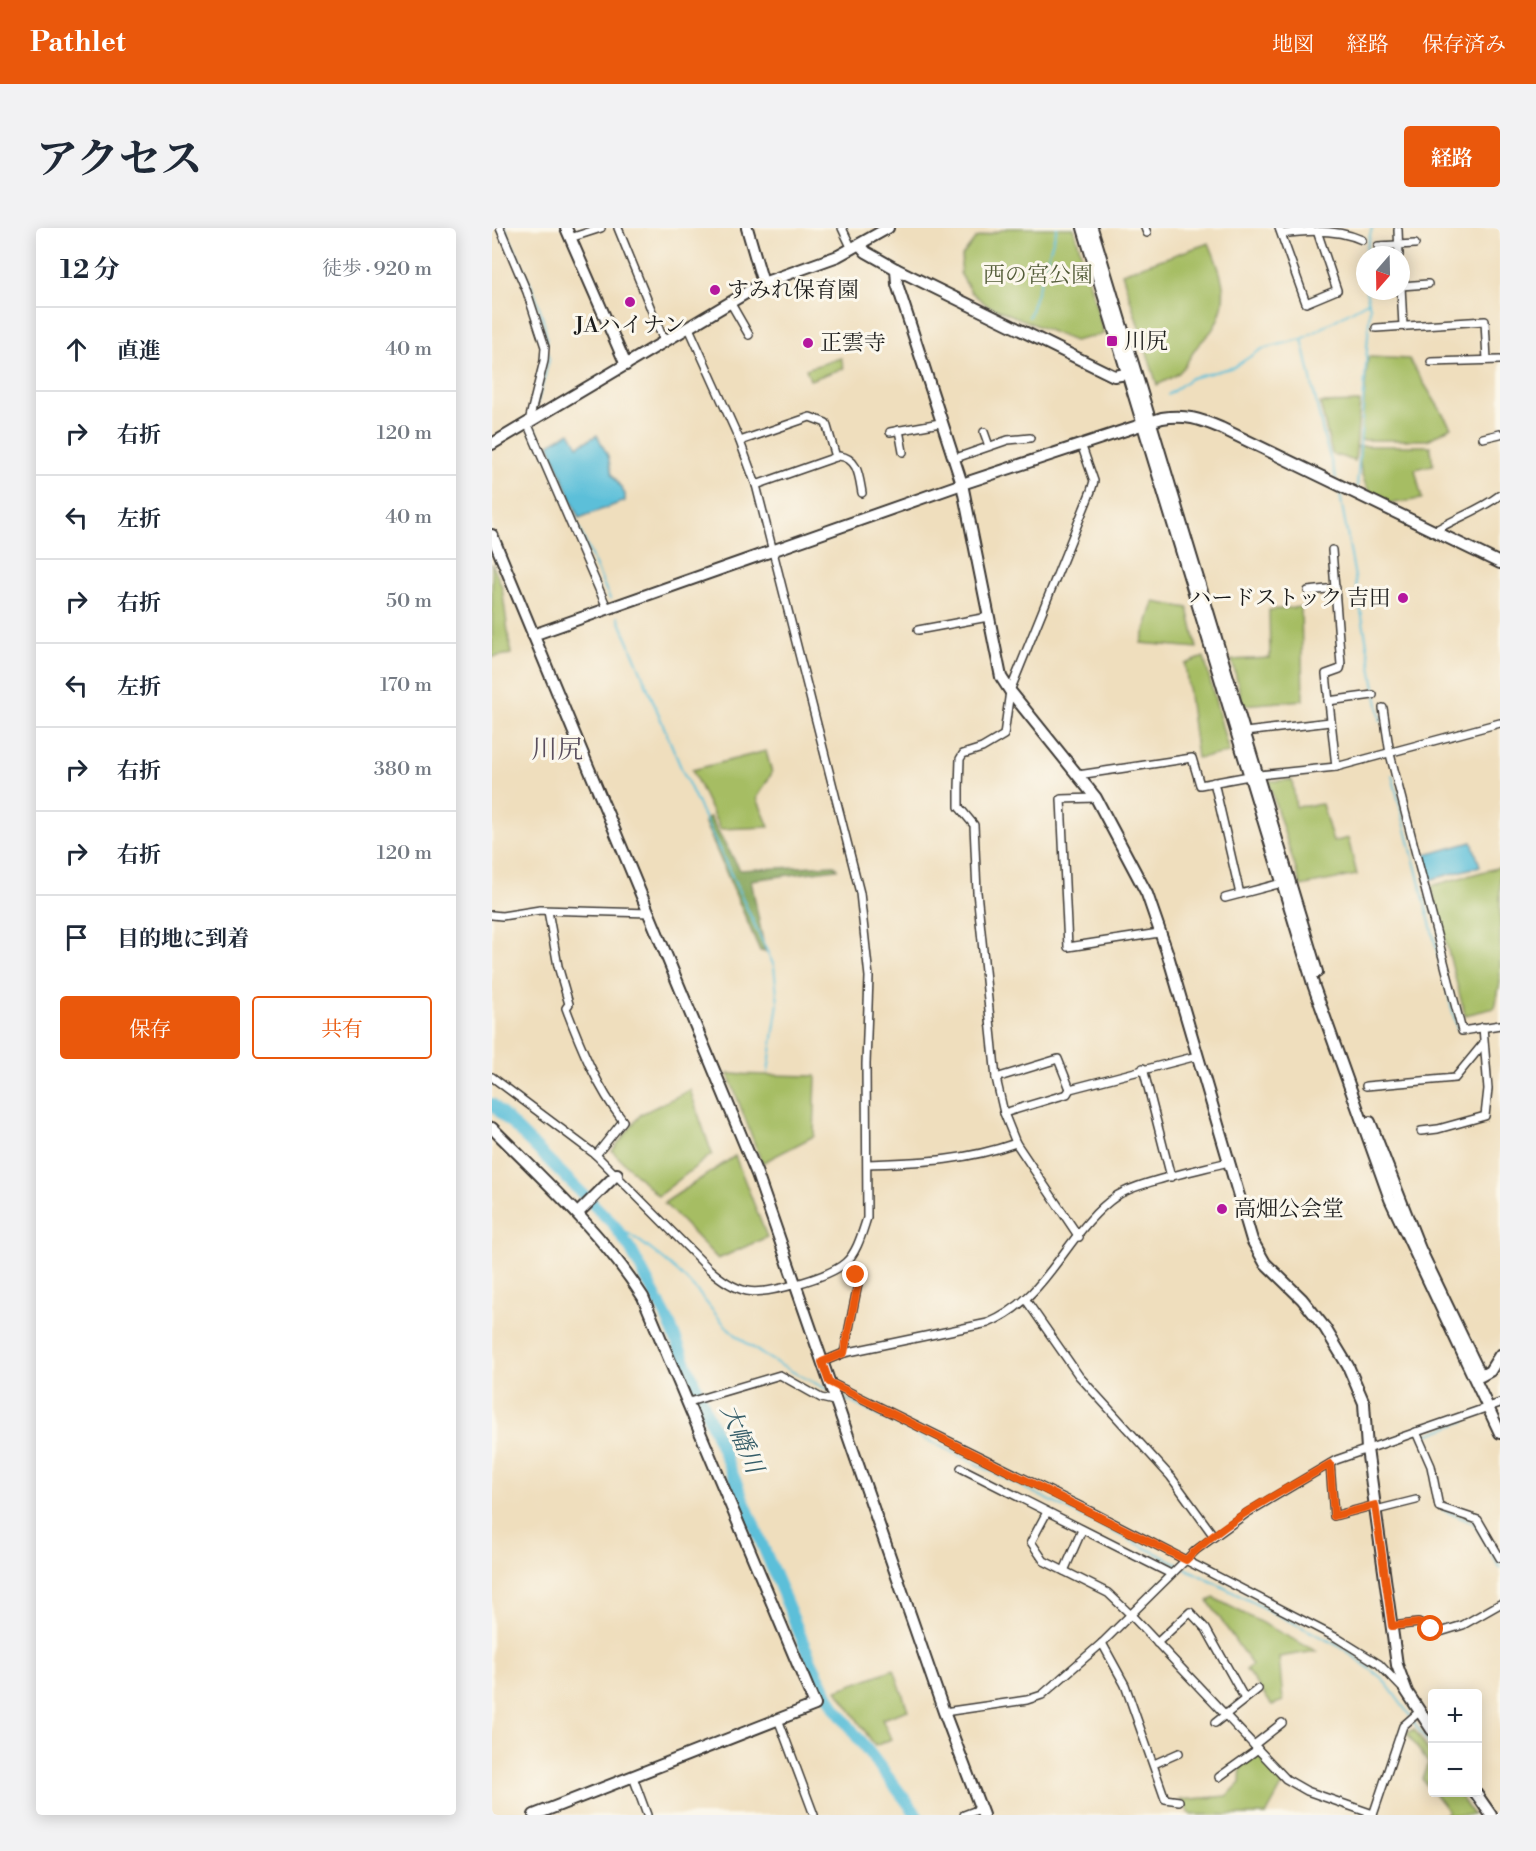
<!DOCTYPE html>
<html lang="ja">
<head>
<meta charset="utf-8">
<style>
	:root { --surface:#fff; --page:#f2f2f3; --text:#1f2937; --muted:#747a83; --line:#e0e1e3; --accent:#ea580c }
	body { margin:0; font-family:"Libre Bodoni","Noto Serif JP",serif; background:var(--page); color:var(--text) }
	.controls { position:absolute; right:18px; bottom:18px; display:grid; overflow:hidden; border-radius:6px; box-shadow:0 3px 15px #0003 }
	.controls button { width:54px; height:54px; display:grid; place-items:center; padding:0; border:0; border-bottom:2px solid var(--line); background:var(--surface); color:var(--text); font:30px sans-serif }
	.compass { position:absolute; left:864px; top:18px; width:54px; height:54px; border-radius:50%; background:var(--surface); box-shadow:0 3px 15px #0003; rotate:200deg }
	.stop { position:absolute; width:18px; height:18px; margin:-14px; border:4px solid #ea580c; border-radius:50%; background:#fff }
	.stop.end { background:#ea580c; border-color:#fff; box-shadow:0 2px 6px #0008 }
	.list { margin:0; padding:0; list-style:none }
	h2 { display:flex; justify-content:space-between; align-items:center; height:78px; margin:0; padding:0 24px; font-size:26px }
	h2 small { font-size:20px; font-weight:400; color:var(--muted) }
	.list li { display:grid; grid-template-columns:39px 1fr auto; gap:18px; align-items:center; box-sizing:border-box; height:84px; padding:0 24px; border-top:2px solid var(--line) }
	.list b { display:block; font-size:22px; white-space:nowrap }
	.list em { font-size:20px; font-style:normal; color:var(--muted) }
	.actions { display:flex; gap:12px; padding:18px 24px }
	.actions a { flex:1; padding:14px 0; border:2px solid var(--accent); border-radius:6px; text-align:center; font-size:21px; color:var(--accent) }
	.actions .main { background:var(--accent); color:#fff }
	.icon { flex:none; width:33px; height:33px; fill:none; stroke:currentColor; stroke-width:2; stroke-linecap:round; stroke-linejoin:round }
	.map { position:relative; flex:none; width:1008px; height:1587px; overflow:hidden; border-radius:6px }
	header { display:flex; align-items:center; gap:36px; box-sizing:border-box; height:84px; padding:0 30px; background:var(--accent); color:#fff }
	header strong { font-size:28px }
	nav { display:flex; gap:33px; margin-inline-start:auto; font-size:21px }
	.intro { display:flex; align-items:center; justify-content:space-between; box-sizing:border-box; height:144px; padding:0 36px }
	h1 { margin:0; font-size:42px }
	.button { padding:15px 27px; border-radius:6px; background:var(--accent); color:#fff; font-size:21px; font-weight:700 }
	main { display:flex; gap:36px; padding:0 36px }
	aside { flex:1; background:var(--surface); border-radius:6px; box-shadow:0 3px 15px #0003 }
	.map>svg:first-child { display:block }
	.green { fill:#a6bd63; stroke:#616c40; stroke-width:1.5 }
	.forest { fill:#84a459; stroke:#50603a; stroke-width:1.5 }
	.water { fill:#5bbfd9; stroke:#3c6e7a; stroke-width:1.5 }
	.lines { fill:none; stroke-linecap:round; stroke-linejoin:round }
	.stream { stroke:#5bbfd9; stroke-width:2 }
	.river { stroke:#5bbfd9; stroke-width:12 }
	.street-casing { stroke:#3c3934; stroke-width:10 }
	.secondary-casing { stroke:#3c3934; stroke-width:14 }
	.street { stroke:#fff; stroke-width:7 }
	.secondary { stroke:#fff; stroke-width:10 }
	.route { stroke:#ea580c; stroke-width:8 }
	.poi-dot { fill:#b5179e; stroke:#fbf7ec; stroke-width:2 }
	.labels { text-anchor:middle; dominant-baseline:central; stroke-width:6; stroke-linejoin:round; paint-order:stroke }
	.park-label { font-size:22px; fill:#535c38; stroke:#fbf7ec }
	.poi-label { font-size:22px; fill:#1c1c1c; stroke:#fbf7ec; text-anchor:start }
	.water-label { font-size:24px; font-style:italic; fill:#355d68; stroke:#fbf7ec }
	.quarter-label { font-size:26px; fill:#5a4f5e; stroke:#fbf7ec }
</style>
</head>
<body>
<header>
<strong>Pathlet</strong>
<nav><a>地図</a><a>経路</a><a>保存済み</a></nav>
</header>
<div class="intro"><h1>アクセス</h1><a class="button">経路</a></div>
<main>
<aside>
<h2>12 分<small>徒歩 · 920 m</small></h2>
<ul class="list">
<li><svg class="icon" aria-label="ahead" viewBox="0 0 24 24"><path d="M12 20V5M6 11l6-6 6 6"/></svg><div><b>直進</b></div><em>40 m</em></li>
<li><svg class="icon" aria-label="right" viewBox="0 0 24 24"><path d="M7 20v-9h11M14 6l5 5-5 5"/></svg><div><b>右折</b></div><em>120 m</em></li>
<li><svg class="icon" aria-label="left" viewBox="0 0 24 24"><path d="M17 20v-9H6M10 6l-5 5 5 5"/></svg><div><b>左折</b></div><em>40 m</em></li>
<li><svg class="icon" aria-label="right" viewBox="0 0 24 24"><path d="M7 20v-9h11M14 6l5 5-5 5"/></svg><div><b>右折</b></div><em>50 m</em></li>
<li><svg class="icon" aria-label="left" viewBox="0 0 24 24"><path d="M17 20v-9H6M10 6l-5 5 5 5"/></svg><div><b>左折</b></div><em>170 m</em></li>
<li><svg class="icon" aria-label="right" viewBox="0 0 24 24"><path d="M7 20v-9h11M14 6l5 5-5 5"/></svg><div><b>右折</b></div><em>380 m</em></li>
<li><svg class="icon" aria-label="right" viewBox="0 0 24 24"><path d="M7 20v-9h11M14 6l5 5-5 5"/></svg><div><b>右折</b></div><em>120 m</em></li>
<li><svg class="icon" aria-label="arrive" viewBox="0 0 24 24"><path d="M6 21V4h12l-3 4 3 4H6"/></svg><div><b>目的地に到着</b></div></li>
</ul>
<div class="actions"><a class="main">保存</a><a>共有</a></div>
</aside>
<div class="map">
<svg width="1008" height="1587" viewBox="0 0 1008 1587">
	<rect width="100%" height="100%" fill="#fbf7ec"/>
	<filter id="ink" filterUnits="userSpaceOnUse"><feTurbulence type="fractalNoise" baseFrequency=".0167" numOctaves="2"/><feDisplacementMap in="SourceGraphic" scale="12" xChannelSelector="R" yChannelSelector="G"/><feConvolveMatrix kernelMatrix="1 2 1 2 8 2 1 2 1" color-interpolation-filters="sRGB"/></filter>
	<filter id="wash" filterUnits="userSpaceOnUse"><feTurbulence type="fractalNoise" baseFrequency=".008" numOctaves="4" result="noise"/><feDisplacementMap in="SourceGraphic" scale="24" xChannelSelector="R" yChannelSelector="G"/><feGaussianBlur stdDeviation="1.35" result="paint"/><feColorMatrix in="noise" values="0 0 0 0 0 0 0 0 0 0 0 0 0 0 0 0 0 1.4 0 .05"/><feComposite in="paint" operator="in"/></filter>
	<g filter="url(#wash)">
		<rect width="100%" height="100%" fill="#efdebd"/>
		<g class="green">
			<polygon points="516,0 582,0 612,106 582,113 495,77 479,64 468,45 470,28 484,10"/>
			<path d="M 717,15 C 729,44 740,69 722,99 C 718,107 709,113 704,120 C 687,145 694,143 665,157 L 630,45 Z"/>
			<polygon points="876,129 917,131 959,199 936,212 868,212"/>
			<polygon points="349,130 352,140 318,152 314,141"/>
			<polygon points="868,174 863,233 840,226 828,175"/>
			<path d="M 867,218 L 938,218 L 941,237 L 923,241 L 930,271 C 920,272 908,275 897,275 C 872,273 866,238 867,218 Z"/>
			<polygon points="0,335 10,359 19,426 0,429"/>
			<polygon points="662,374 696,380 705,420 649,415"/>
			<polygon points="809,379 811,472 751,477 740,432 778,430 777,382"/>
			<polygon points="712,429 737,525 705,530 693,436"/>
			<polygon points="274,523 280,545 265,570 277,599 228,601 200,542"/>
			<polygon points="800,552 804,579 830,576 841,614 856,610 865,647 809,658 776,553"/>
			<polygon points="1008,639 1008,755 1003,780 973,787 939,658"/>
			<polygon points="236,846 324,848 322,908 270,935"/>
			<polygon points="198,862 220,926 166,968 120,923 149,886"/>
			<polygon points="243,928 275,1009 226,1031 172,975"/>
			<polygon points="722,1370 824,1423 787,1429 791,1473 780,1477 754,1442 760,1437 716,1373"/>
			<polygon points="402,1441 416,1482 390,1491 399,1511 383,1518 345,1462"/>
			<polygon points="922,1501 940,1528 940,1564 930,1551 936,1535 915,1505"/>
			<polygon points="763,1523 794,1551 774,1587 699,1587 688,1572 735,1568 748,1555 749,1535"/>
			<polygon points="941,1564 966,1565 981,1587 952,1587 956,1583"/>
		</g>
		<polygon class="forest" points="218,589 248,642 342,637 345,641 259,652 273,724 268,723 212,593"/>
		<g class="water">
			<polygon points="78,204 86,218 105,207 116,228 120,246 133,266 133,273 87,290 57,216"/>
			<polygon points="980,614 988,638 937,652 930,628"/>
		</g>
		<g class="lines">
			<g class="stream">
				<path d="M 13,0 C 28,36 52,76 55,115"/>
				<polyline points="873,58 869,41 880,0"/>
				<polyline points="537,89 565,0"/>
				<polyline points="810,111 832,209 844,250"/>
				<polyline points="676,167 699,150 742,139 770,121 810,111 877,73"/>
				<polyline points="44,179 57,132 56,124"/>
				<polyline points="43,200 118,371"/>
				<polyline points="865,259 878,79 874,63"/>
				<polyline points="848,266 889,494"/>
				<polyline points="126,389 190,542 282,738 286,775 276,844"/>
				<polyline points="900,547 965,800"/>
				<path d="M 122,997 C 148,1011 185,1041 205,1063 C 215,1075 224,1088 235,1099 C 263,1126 302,1145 337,1162"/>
				<polyline points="347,1168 686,1336"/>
				<polyline points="930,1211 929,1209 973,1193"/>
				<polyline points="943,1244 946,1256"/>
				<polyline points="951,1282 982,1295 1008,1340"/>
				<polyline points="691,1339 851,1420 891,1451 918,1488"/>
				<polyline points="921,1493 940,1520"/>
				<polyline points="972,1564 988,1587"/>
			</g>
			<polyline class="river" points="0,876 122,997 139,1022 175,1090 320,1435 343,1480 425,1587"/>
		</g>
	</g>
	<g filter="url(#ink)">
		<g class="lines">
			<defs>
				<g id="street">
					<polyline points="8,0 35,64 53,119 52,133 36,197 116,382"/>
					<polyline points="126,0 172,113"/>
					<polyline points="350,0 360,21"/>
					<polyline points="653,0 655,5"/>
					<polyline points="787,0 814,75 845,62 825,3"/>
					<polyline points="906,2 907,27"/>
					<path d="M 790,6 C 816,2 846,1 870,12"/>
					<polyline points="78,10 109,0"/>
					<polyline points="886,18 923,16"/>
					<polyline points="909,58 911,98"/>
					<polyline points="909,58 936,56"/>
					<polyline points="238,74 257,107"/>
					<polyline points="884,100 993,93 995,132"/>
					<polyline points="939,134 1008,132"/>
					<polyline points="407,202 411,224"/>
					<polyline points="398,204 448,195"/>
					<polyline points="492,204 497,218"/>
					<polyline points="991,210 1008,206"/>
					<polyline points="248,213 318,189 334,195 344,229"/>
					<polyline points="461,231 516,212 538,210"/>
					<path d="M 264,257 L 347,228 C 366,230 367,248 370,265"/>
					<path d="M 941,304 C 963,290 987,283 1008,267"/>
					<polyline points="840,322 849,437 848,441 834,446 844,539"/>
					<polyline points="816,363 844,360"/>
					<polyline points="426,402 496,389"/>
					<polyline points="836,473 881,467"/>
					<polyline points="891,480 898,526 970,803 1008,797"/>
					<polyline points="753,504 838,494"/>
					<polyline points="586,547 700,530 708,557 757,548 844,539 1008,495"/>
					<polyline points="722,554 748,666"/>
					<polyline points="604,570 569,571 576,719 667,705"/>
					<polyline points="733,670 790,655"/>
					<path d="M 56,683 L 66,738 L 77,776 L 74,780 C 89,820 105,859 131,893 L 104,927"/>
					<polyline points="0,687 10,688 48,682 158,685"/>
					<polyline points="651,840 679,949"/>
					<path d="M 0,849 L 104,927 L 216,1040 C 227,1050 240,1060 255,1063 C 275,1067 337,1049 353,1035 C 365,1025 370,1005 375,990 L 374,836 L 377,749 L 368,665 L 264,257 L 247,211 L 197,100"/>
					<polyline points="504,850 566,831 578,861"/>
					<polyline points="874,858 963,850 991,816"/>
					<polyline points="512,885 575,866 578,861 705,828"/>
					<polyline points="929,903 946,901 993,888 996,861 991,799"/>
					<path d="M 376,936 C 430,934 473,933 524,915"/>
					<polyline points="587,1009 524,915 512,885 504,850 485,664 482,597 467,579 467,560 468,531 471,526 490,520 512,507 518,463 599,263 602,253 589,216"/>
					<polyline points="534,1072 587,1148 679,1249 721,1307"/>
					<polyline points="352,1125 366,1056 364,1047 354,1035"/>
					<path d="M 330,1134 L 352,1125 L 496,1095 C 559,1069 574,1002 626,967 C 647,954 710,941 736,934"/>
					<polyline points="337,1154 604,1286 845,1410 887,1436 913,1463"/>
					<polyline points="197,1174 288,1147 329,1170 342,1173"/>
					<polyline points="924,1204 939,1238 947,1279 986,1292 1008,1330"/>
					<polyline points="838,1236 842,1288 883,1277"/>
					<polyline points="469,1240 679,1346"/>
					<polyline points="884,1282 924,1272"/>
					<polyline points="555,1284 539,1314 552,1333 616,1365 638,1386 794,1551 815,1563 881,1586"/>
					<polyline points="572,1343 590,1302"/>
					<polyline points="900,1398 926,1395 948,1404 971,1397 1008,1376"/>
					<polyline points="610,1415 633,1457 673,1571 687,1573"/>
					<polyline points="665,1415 698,1384 714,1401 753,1471"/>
					<polyline points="452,1484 535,1472 550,1467 610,1415 704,1322 755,1285 844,1232 1008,1175"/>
					<polyline points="286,1491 322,1587"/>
					<polyline points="723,1495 766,1461"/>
					<polyline points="762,1517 790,1495"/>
					<polyline points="662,1536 687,1525"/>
					<polyline points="141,1549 155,1587"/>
					<polyline points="727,1549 766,1521"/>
					<polyline points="472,1587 488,1581"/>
					<polyline points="881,1587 911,1498 928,1483"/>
				</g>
				<g id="secondary">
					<polyline points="74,0 134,137"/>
					<polyline points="255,0 271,55"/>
					<polyline points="591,0 822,759 898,971 1008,1205"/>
					<polyline points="600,0 825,744"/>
					<polyline points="368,17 374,24 404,41 622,148 635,146"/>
					<polyline points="404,41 405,56 470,256 509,449 518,463 604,570 655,666 675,724 760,1012 773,1035 810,1071 833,1100 856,1138 872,1175 875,1221 905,1437 915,1464 940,1502"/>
					<polyline points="0,216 271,55 346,28 396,0"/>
					<polyline points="0,307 265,946 452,1484 491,1587"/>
					<path d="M 41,407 L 470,256 L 670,190 C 693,186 708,191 729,200 L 1008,335"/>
					<polyline points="878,894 928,1021 988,1146"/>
					<path d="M 0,900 C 54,954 110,1005 151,1069 L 323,1477 L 42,1587"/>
					<polyline points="86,985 125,946"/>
					<polyline points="989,1148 998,1143 1008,1127"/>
					<polyline points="983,1564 999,1587"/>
				</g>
			</defs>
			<use href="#street" class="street-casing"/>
			<use href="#secondary" class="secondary-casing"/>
			<use href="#street" class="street"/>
			<use href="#secondary" class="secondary"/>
		</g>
	</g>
	<g class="lines" filter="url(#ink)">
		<path class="route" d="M 364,1047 L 366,1056 L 352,1125 L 330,1134 L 337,1154 L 694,1332 C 734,1291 789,1264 838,1236 L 842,1288 L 883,1277 L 900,1398 L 926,1395 L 939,1401"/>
	</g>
	<g class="poi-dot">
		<circle cx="223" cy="62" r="6"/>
		<circle cx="138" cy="74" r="6"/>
		<rect x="614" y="107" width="12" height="12" rx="3"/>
		<circle cx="316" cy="115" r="6"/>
		<circle cx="911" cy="370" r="6"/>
		<circle cx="730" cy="981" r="6"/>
	</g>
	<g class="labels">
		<g class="park-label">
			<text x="546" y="47">西の宮公園</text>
		</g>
		<g class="poi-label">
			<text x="235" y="62">すみれ保育園</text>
			<text x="138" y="97" text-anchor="middle">JAハイナン</text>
			<text x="632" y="113">川尻</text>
			<text x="328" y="115">正雲寺</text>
			<text x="899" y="370" text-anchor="end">ハードストック 吉田</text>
			<text x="742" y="981">高畑公会堂</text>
		</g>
		<g class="water-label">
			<text transform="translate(249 1211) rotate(67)">大幡川</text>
		</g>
		<g class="quarter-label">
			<text x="65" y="522">川尻</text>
		</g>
	</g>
</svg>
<div class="controls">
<button>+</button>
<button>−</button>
</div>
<svg class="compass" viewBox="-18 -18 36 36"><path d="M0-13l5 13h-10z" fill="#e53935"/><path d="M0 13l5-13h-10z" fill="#747a83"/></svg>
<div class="stop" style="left:939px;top:1401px"></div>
<div class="stop end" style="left:364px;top:1047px"></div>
</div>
</main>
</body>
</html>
